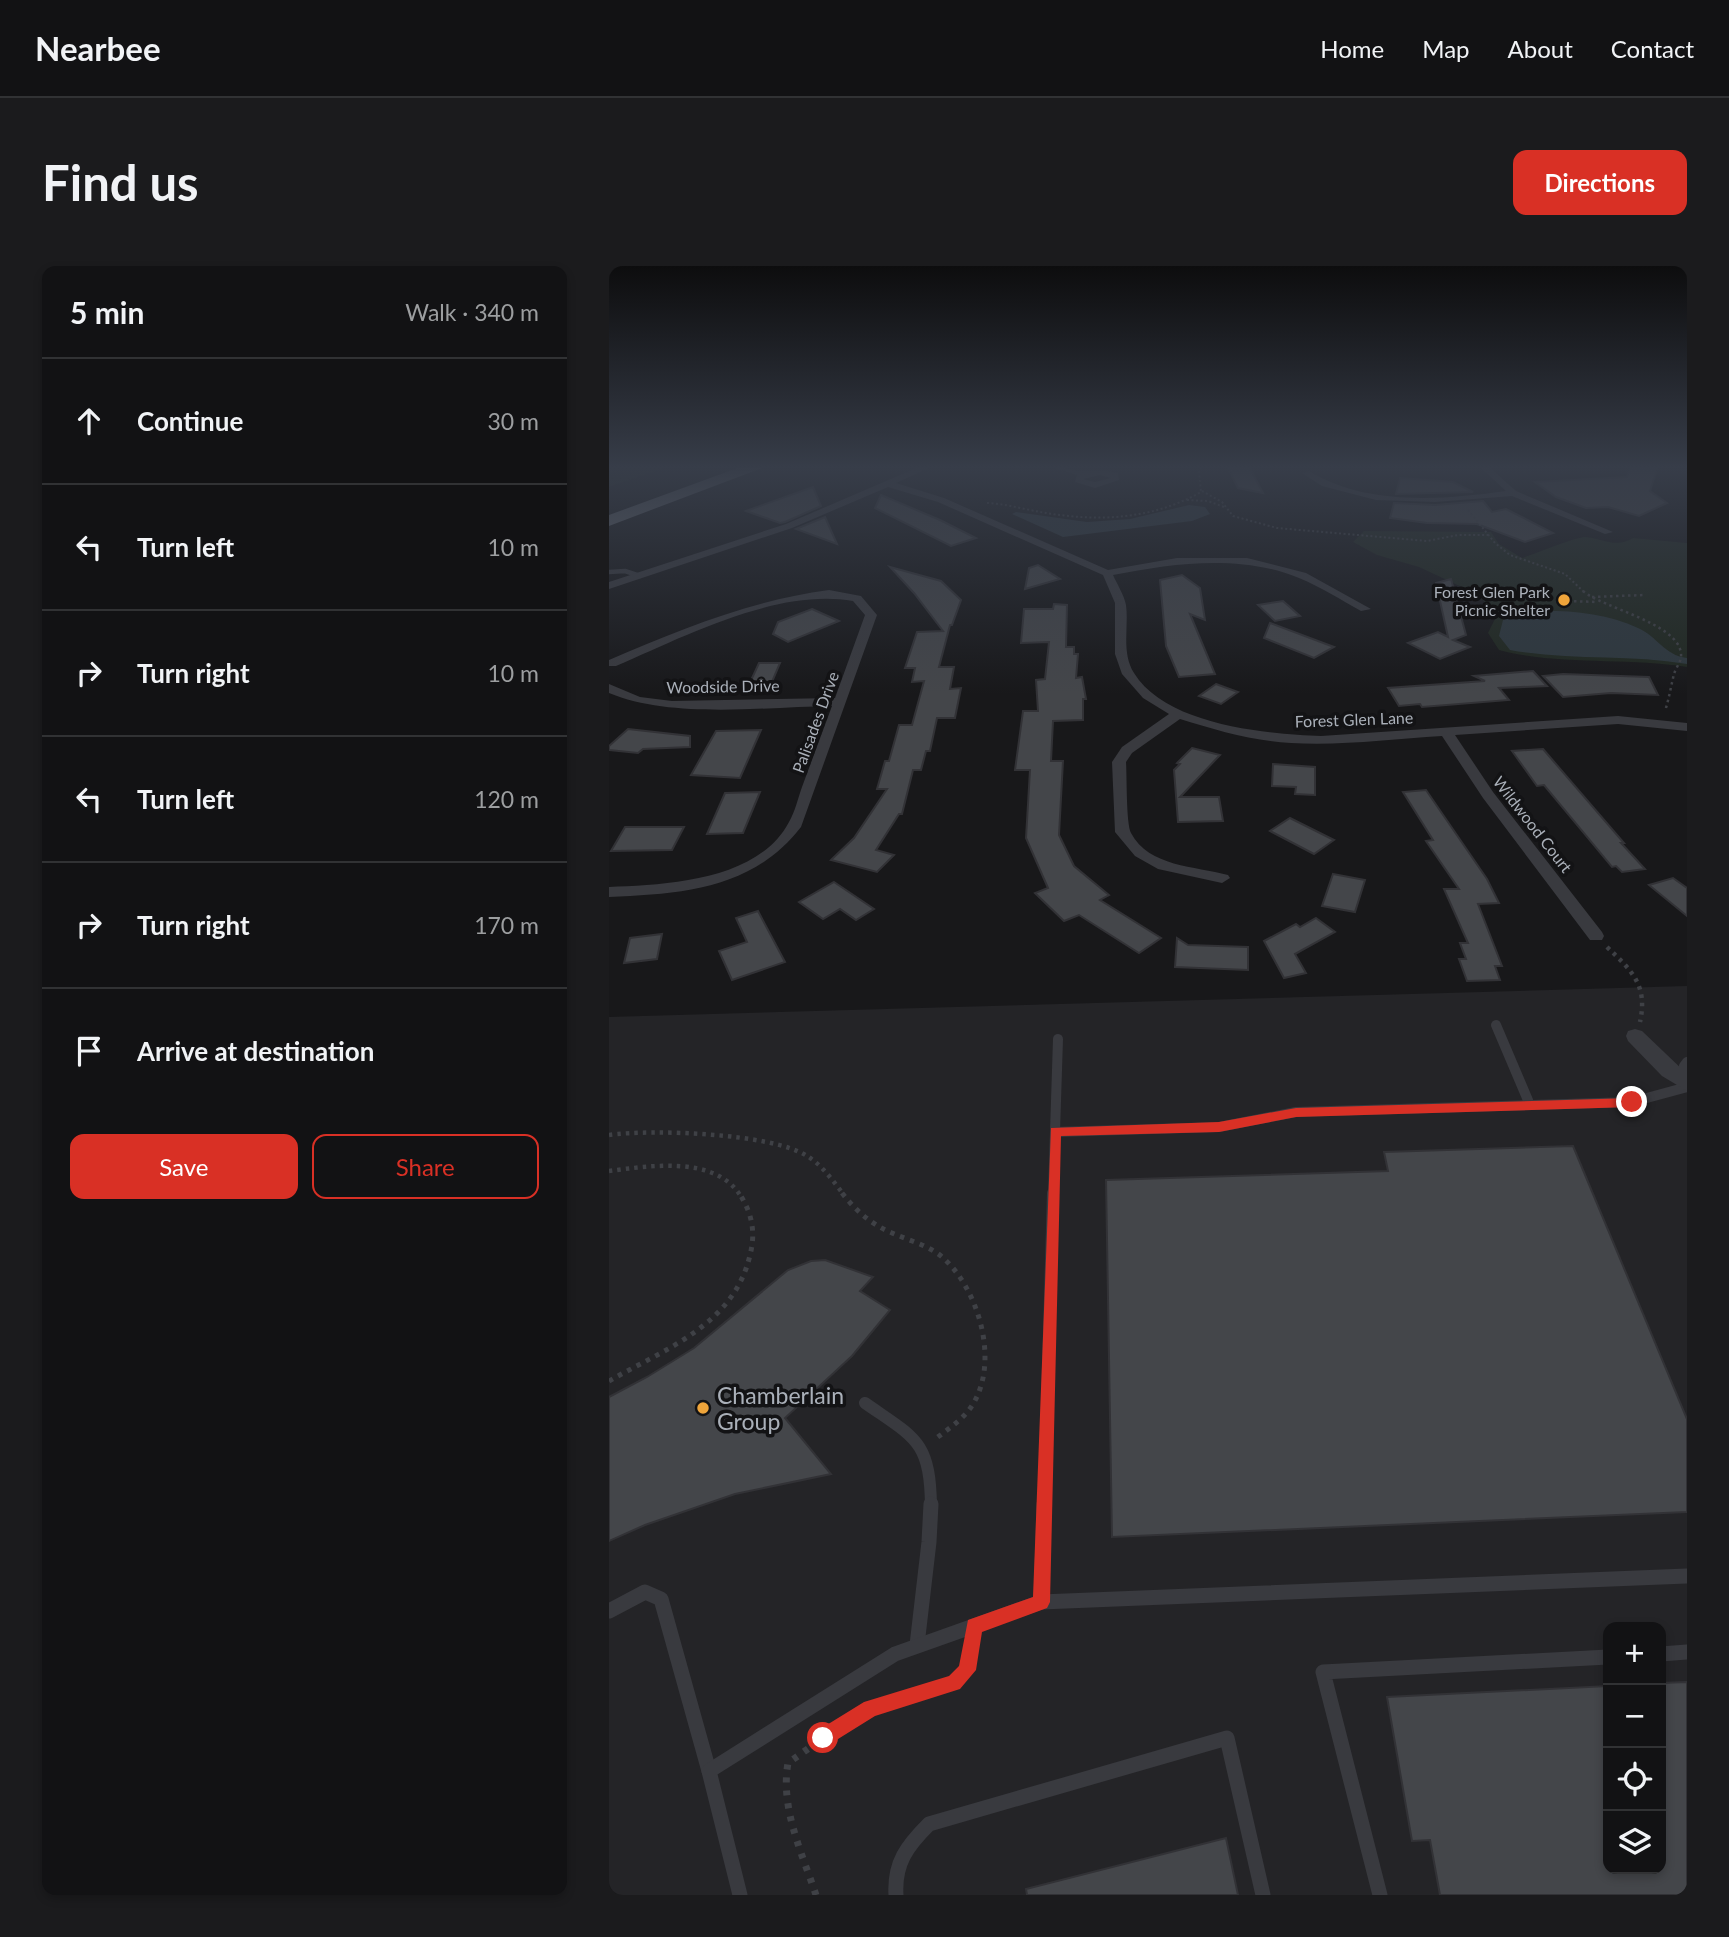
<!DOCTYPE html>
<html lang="en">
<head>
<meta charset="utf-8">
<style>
	:root { --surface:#121214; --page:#1b1b1d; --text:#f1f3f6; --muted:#9c9ea0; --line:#313234; --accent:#d93025 }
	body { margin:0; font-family:Lato,sans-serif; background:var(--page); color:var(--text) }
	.controls { position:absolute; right:21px; bottom:21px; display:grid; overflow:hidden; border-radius:14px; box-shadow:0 4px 10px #0003 }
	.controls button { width:63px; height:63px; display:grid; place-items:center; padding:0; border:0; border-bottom:2px solid var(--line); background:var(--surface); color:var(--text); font:35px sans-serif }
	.stop { position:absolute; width:21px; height:21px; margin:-16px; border:5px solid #d93025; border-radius:50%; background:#fff }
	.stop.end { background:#d93025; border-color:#fff; box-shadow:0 2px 7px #0008 }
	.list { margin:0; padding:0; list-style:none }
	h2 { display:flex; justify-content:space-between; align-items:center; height:91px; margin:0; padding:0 28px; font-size:30px }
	h2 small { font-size:23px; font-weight:400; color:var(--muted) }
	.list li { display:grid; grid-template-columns:46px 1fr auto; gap:21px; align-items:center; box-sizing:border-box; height:126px; padding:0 28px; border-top:2px solid var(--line) }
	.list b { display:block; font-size:26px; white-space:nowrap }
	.list em { font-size:23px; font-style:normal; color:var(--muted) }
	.actions { display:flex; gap:14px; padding:21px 28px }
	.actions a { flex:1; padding:16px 0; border:2px solid var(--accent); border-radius:14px; text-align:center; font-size:24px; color:var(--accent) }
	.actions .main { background:var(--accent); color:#fff }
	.icon { flex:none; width:38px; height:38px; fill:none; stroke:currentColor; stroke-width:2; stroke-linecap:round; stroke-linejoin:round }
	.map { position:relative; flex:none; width:1078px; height:1629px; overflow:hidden; border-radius:14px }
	header { display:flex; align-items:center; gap:42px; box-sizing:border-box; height:98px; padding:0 35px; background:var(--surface); border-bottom:2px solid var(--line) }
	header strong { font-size:33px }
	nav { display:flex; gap:38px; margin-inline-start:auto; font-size:24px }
	.intro { display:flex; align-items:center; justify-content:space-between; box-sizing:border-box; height:168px; padding:0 42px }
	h1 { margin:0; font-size:49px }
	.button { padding:18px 32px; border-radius:14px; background:var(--accent); color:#fff; font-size:24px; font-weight:700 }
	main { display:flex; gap:42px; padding:0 42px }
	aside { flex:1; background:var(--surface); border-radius:14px; box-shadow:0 4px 10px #0003 }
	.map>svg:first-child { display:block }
	.built { fill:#242427; fill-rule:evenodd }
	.green { fill:#202820 }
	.water { fill:#2e383e }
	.building { fill:#44464a; stroke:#323236; stroke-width:2 }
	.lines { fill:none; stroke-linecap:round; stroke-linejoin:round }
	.path-far4 { stroke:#3f4146; stroke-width:2; stroke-dasharray:2 2.5; stroke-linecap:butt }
	.path-far3 { stroke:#3f4146; stroke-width:2.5; stroke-dasharray:2.5 3.5; stroke-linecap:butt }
	.path-far2 { stroke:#3f4146; stroke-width:4.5; stroke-dasharray:3.5 5; stroke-linecap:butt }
	.path-far1 { stroke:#3f4146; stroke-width:5; stroke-dasharray:4.5 6; stroke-linecap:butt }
	.path { stroke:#3f4146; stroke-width:7; stroke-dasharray:5 8; stroke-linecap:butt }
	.service-far3 { stroke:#393a3f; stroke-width:4.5 }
	.service-far2 { stroke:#393a3f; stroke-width:10 }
	.service-far1 { stroke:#393a3f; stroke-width:12 }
	.service { stroke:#393a3f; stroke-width:15 }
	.minor { fill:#393a3f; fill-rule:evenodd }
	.motorway { fill:#656970; fill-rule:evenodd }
	.route { fill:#d93025 }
	.poi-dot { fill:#efa53b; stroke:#131315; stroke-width:2.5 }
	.labels { text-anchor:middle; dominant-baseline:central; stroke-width:7; stroke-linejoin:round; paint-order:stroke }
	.far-poi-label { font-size:16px; fill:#aab0b9; stroke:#131315; text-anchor:end }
	.far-street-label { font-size:16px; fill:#aab0b9; stroke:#131315 }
	.near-poi-label { font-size:23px; fill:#aab0b9; stroke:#131315; text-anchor:start }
</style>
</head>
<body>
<header>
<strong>Nearbee</strong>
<nav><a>Home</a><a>Map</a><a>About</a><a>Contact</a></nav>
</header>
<div class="intro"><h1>Find us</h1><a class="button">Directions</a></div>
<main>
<aside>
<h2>5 min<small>Walk · 340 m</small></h2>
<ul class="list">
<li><svg class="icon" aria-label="ahead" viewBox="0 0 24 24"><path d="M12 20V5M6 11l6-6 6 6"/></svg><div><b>Continue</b></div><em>30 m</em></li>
<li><svg class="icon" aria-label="left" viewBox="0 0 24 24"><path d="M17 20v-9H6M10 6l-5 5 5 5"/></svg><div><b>Turn left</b></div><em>10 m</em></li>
<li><svg class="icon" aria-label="right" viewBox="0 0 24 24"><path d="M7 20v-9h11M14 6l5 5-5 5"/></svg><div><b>Turn right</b></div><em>10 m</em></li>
<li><svg class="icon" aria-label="left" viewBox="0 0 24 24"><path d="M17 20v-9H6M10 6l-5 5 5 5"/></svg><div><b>Turn left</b></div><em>120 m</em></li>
<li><svg class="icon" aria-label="right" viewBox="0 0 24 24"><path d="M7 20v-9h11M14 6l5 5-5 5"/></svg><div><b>Turn right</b></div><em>170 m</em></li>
<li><svg class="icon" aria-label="arrive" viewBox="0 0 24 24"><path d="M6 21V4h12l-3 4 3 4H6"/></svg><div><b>Arrive at destination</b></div></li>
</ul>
<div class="actions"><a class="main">Save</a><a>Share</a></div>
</aside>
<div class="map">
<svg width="1078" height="1629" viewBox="0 0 1078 1629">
	<rect width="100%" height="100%" fill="#18181a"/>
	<path class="built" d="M 1078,720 L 1078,1629 L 0,1629 L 0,751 ZM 999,1361 L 1052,1361 L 1052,1603 L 999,1603 Z"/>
	<g class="green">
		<polygon points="0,200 60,200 0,221"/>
		<path d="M 755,265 L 882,266 L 890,278 L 913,292 C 926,288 966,271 976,271 C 994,272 1006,283 1024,272 L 1078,277 L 1078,401 C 1016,391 951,400 890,384 L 879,367 L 887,351 L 870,329 L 810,301 L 768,289 L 744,276 Z"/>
	</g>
	<g class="water">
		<polygon points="580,239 596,241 601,248 583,255 454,271 403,248 407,246 478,256 521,253"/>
		<path d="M 906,346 C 945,343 993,345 1029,362 C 1049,371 1055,389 1078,392 L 1078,398 C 1019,388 960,395 901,384 L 890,370 L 894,354 Z"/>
	</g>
	<g class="building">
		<polygon points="618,200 640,200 654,227 629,222"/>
		<polygon points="1022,200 1049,200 1041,225 1058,237 1030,250 999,241 977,242 947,231 926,216 1018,211"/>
		<polygon points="791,212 844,216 864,226 787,228"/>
		<polygon points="204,221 212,240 176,256 171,257 137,245"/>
		<polygon points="272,229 331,254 367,272 342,280 266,242"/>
		<polygon points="874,235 883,246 897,243 944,267 916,276 868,258 818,257 781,252 785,237 826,239"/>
		<polygon points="216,251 228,278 187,263"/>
		<polygon points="429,299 451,313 416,323 420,302"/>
		<polygon points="281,301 332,315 352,334 343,359 341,359 330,401 345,401 341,423 352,422 346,452 328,452 321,485 317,485 312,504 304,504 293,548 290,548 267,584 285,589 268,606 222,594 245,572 278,523 268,523 276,495 280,495 290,459 303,459 315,415 303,416 306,402 296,402 308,366 334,365 305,327"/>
		<polygon points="573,309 591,322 596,354 581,348 606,408 570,411 557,380 551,314"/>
		<polygon points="842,313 857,369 844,374 861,381 831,393 799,377 829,366 839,371 827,317"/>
		<polygon points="674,335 691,350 666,355 649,339"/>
		<polygon points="445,338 458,339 457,381 465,381 465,388 469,388 467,412 473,411 477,433 474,433 474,454 444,455 442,495 454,495 450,569 465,600 500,629 491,634 552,672 530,687 470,649 455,655 426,627 439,622 417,572 421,504 406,504 414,445 429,445 427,414 436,413 440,376 412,377 415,343 444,343"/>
		<polygon points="203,343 230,355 179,376 164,368 169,356"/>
		<polygon points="661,357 725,381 705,392 655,372"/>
		<polygon points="150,397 171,397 160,423 138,423"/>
		<polygon points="924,405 938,420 890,422 900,434 813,441 811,438 790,440 779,422 876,415 865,410"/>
		<polygon points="954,408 1040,411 1049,429 1002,427 954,431 934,410"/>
		<polygon points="607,418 629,426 612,438 590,430"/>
		<polygon points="19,463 81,470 81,481 34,483 29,487 0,484 0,480"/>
		<polygon points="152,464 131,512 82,509 107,465"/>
		<polygon points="583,482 611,489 571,531 610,531 614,555 569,556 565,504 571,498 568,497"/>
		<polygon points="934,483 1015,577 1012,577 1036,603 1013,606 1007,600 1003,601 935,519 928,520 903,485"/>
		<polygon points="664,498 706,501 706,529 686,528 687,521 663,520"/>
		<polygon points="817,524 878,613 890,637 869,638 893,700 886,700 891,714 858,715 850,693 857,693 851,677 859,677 835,623 850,623 817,575 824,574 794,526"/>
		<polygon points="151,526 134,567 98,568 116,527"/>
		<polygon points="681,552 725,574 705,588 661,565"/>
		<polygon points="16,561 75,561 63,584 2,585"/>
		<polygon points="724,608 756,614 746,646 713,640"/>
		<polygon points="1064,612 1078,622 1078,650 1040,619"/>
		<polygon points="225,616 265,643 247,654 231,643 214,653 190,636"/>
		<polygon points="149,645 176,696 123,714 110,685 138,676 127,652"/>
		<polygon points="707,652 726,666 686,688 697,707 675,712 655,675 687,658 691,661"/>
		<polygon points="53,668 48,693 15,697 21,672"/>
		<polygon points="568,672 579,679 639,681 639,704 566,701"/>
		<polygon points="964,880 1078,1153 1078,1246 503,1271 497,914 779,905 775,886"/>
		<polygon points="216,994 264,1011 251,1025 281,1044 243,1090 176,1152 222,1208 126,1228 36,1259 0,1275 0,1131 38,1111 85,1082 179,1004 202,995"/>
		<polygon points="1078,1416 1078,1629 831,1629 821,1574 803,1575 778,1431 999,1420 999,1603 1052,1603 1052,1417"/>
		<polygon points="617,1572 629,1629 418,1629 417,1623"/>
	</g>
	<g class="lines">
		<g class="path-far4">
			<polyline points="593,225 613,236 624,250 668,262 818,275 849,269 879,269"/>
			<polyline points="578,234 599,235 615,241"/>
			<path d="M 378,237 C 398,238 418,244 437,247 C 491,256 544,253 592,226 L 590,206 L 593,200"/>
			<polyline points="859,244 886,277 901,289 956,308 976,327"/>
		</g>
		<g class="path-far3">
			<path d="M 974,325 C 993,342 1070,357 1072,388 C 1073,395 1067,401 1065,408 C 1062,420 1060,433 1056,445"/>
			<polyline points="983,331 1035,329"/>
			<polyline points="959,335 989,336"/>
		</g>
		<g class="path-far2">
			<path d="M 998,681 C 1023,705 1039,719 1031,756"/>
			<path d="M 0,869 C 42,863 163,867 198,890 C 213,899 224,915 235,929"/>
			<path d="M 0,905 C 40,900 105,889 131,929"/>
		</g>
		<g class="path-far1">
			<path d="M 233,927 C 247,945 262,958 283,967 C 299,974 318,979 332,990 C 369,1021 391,1094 364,1138 C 355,1153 339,1163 325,1174"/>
			<path d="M 0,1115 C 56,1083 125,1059 141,989 C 147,966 143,947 130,927"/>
		</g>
		<path class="path" d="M 207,1629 C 193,1587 171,1542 179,1497 L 241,1453 L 262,1442 L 345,1417 L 357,1405 L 363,1377"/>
		<polyline class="service-far3" points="0,306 16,305 31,310"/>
		<g class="service-far2">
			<polyline points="887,759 921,839"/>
			<polyline points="1078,796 1075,800 1078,810"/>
			<polyline points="446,866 449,773"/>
			<polyline points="444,929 446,866 610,861 687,846 1023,836 1078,821"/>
		</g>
		<g class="service-far1">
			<path d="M 256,1137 C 306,1172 321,1174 322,1240"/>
			<polyline points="435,1240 444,927"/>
		</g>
		<g class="service">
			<polyline points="435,1238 432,1336 1078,1310"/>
			<polyline points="0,1345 36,1326 52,1333 100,1505"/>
			<polyline points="308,1379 320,1276 322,1238"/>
			<polyline points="1052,1388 1078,1386"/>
			<polyline points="131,1629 100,1505 286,1388 432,1336"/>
			<path d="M 287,1629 C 285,1597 298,1580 320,1558 L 618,1472 L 654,1629"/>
			<polyline points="771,1629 714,1406 999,1391"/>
		</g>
		<g class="minor">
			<path d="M 312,200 L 324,200 L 287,217 L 335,232 L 499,304 L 568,292 L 638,292 L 697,307 L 762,343 L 752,345 C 732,334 712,321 690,312 C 631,288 565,297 504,309 C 508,318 515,329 517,339 C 520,361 512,386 525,407 C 557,459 657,468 712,470 L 1009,450 L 1078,457 L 1078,465 L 1009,458 L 846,469 L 884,526 L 993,666 L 995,670 L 993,674 L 981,674 L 874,532 L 833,470 C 783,473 732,480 682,477 C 643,475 607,464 571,453 L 523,487 L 517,496 C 518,510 517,557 522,567 C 540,601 586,600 619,609 L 621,612 L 613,617 L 549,603 L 526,590 L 506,566 L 503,496 L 513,481 L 560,448 L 534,432 L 513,408 L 506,388 L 506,337 L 494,309 L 329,236 L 279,221 L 183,262 L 0,323 L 0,316 L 177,258 Z"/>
			<path d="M 440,200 C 452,200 463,205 474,205 C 487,206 496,204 509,207 L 510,214 L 486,222 L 466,216 L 468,209 ZM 491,209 L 502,212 L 486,216 L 474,213 Z"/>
			<path d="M 870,200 L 879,200 L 907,225 L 1004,266 L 996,268 L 903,230 L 826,236 L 767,234 L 713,220 L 693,207 L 700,205 C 757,240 832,234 897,225 Z"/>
			<path d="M 220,324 L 252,330 L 268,349 L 192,561 C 144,623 74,628 0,631 L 0,621 C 57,619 149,615 180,556 C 186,546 189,532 193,521 C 203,494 213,467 223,440 C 155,441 62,453 0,427 L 0,418 L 31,431 L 63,435 L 226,432 L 256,349 L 244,335 C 168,322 76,370 7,400 L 0,400 L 0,394 C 72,363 143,334 220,324 Z"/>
			<polygon points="1026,763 1033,765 1078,808 1078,825 1053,810 1019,775 1017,770 1019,765"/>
		</g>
		<polygon class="motorway" points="134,200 158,200 0,260 0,249"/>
	</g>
	<linearGradient id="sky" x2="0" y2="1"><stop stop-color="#0d0d0e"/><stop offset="0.47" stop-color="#373d49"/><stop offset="1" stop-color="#373d49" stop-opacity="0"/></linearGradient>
	<rect width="1078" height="428" fill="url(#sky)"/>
	<polygon class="route" points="1023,832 1029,836 1023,841 687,851 610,866 452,870 441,1336 438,1342 373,1366 367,1404 351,1423 266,1450 221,1478 214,1481 208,1478 205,1472 208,1465 255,1436 340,1410 350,1400 359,1354 424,1331 442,862 610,856 687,842"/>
	<g class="poi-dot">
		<circle cx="955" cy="334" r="7"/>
		<circle cx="94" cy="1142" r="7"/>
	</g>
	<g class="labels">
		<g class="far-poi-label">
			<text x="941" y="325">Forest Glen Park<tspan x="941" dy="18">Picnic Shelter</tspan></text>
		</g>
		<g class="far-street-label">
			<text transform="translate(114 420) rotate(-1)">Woodside Drive</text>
			<text transform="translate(745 453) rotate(-2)">Forest Glen Lane</text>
			<text transform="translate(206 456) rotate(-70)">Palisades Drive</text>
			<text transform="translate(924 558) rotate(52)">Wildwood Court</text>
		</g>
		<g class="near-poi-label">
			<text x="108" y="1129">Chamberlain<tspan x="108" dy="26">Group</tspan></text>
		</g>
	</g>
</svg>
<div class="controls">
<button>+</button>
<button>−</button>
<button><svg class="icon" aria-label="locate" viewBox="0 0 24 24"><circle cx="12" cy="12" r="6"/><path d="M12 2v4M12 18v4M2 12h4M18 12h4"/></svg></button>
<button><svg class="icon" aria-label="layers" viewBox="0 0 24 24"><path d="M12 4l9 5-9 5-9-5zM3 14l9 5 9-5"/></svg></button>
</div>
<div class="stop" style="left:214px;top:1472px"></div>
<div class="stop end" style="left:1023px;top:836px"></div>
</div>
</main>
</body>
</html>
